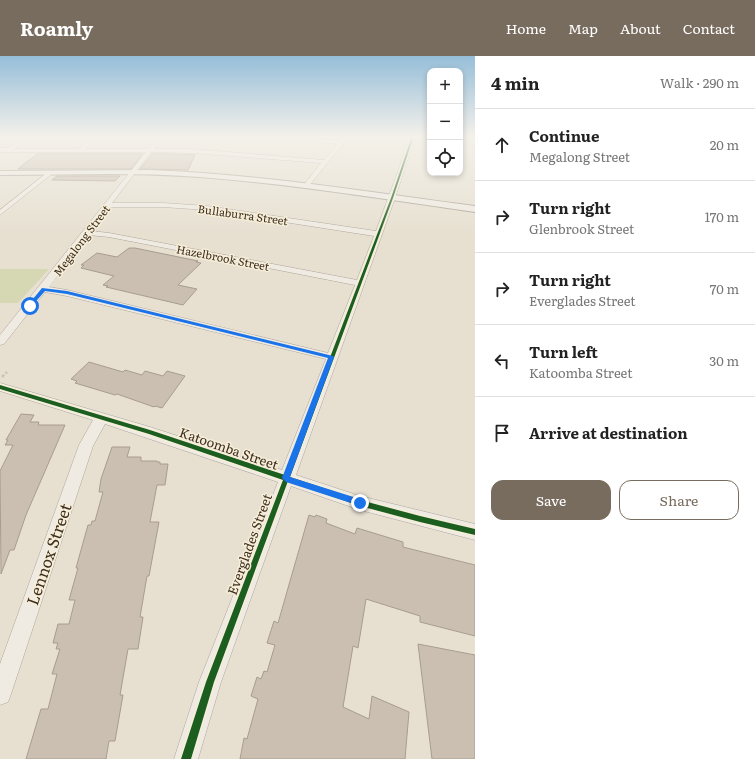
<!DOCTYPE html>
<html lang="en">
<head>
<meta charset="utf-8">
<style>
	:root { --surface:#fff; --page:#f2f2f2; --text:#222; --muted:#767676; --line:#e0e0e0; --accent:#786c5e }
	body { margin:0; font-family:Literata,serif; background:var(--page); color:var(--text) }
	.controls { position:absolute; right:12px; top:12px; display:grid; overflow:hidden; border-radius:8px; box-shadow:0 2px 6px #0003 }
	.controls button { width:36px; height:36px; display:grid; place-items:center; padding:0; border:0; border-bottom:1px solid var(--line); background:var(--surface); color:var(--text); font:20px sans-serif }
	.stop { position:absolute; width:12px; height:12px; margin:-9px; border:3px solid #1a73e8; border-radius:50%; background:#fff }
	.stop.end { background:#1a73e8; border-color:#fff; box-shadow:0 1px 4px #0008 }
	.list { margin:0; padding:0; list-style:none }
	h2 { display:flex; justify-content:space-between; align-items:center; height:52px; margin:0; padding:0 16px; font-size:17px }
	h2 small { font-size:13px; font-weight:400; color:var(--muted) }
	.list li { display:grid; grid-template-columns:26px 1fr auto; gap:12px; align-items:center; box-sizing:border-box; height:72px; padding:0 16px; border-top:1px solid var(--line) }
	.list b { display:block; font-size:15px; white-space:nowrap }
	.list p { margin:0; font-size:13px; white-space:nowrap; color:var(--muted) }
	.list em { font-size:13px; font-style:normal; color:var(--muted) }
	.actions { display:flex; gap:8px; padding:12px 16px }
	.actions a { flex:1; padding:9px 0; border:1px solid var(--accent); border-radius:12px; text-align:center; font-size:14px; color:var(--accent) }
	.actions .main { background:var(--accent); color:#fff }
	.icon { flex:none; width:22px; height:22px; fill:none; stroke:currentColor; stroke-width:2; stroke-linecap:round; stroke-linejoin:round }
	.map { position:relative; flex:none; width:475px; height:703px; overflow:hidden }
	header { display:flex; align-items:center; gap:24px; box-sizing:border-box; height:56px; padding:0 20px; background:var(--accent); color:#fff }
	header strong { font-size:19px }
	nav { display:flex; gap:22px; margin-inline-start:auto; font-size:14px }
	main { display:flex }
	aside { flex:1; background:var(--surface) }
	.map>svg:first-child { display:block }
	.green { fill:#d6d7b3 }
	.building { fill:#cbbfb2; stroke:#a89c90 }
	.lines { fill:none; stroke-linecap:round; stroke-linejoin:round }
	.minor-casing { stroke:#ada599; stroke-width:1 }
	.tertiary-casing { stroke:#ada599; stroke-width:2 }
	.path { stroke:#c8c2b9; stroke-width:2.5; stroke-dasharray:3 2; stroke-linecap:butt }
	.minor { fill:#efebe3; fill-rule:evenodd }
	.tertiary { fill:#efebe3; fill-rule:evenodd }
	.cycleway-casing { stroke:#f7eed8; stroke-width:3 }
	.cycleway { fill:#1b5e20; fill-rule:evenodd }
	.route { fill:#1a73e8 }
	.labels { text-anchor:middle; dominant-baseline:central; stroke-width:3; stroke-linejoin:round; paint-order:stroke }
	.far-street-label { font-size:11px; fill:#3d2e20; stroke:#f7eed8 }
	.street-label { font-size:13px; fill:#3d2e20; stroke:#f7eed8 }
	.near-street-label { font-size:16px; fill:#3d2e20; stroke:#f7eed8 }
</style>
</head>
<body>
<header>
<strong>Roamly</strong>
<nav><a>Home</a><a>Map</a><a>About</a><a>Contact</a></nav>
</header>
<main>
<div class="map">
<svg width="475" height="703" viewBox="0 0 475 703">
	<rect width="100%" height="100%" fill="#e7e0d1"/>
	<polygon class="green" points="0,213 49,213 18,247 0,247"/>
	<g class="building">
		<polygon points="37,98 143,98 131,113 18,113"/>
		<polygon points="152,98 179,98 195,99 188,114 140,113"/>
		<polygon points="57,120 120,120 115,125 52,124"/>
		<polygon points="129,192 135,192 198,205 196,206 201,207 178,229 197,233 183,249 106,231 108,230 103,229 114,220 81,212 84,209 81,209 97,197 117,201"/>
		<polygon points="89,306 123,316 125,314 142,319 145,315 163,320 167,315 185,320 162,352 155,350 154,351 117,338 115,339 75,327 77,325 71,323"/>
		<polygon points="21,358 34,359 30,366 39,366 38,369 65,369 26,459 14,494 10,494 1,518 0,415 13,389 5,389 8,384 6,384"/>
		<polygon points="112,391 130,391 127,401 141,401 141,405 157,405 157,406 160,406 160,408 168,408 165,429 157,429 150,466 159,466 149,520 147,520 140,561 143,561 138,593 128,593 120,639 123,639 115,685 109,685 106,703 26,703 41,653 48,653 57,618 52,618 60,593 56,593 58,587 53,587 58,568 69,568 75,544 69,544 78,512 76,512 88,469 91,469 92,465 95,465 103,436 99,436 101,423"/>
		<polygon points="309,459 315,461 316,459 327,463 326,467 355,478 357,472 403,486 403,491 475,509 475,580 420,566 420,560 366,543 358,592 353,590 343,651 369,663 372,640 409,656 405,703 240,703 244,682 247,683 258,643 251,640 257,621 261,623 264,615 267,616 275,589 267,587 274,565 278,567"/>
		<polygon points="418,588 475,599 475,703 432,703"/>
	</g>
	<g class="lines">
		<defs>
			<g id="minor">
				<path d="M 28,80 L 34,80 L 14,93 L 78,93 L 94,80 L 99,80 L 85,93 L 149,93 L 159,80 L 164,80 L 154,93 L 192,93 L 324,104 L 337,88 L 267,80 L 285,80 L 339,85 L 342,81 L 346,81 L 343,88 L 308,131 L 303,130 L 321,107 L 192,97 L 151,96 L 112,147 L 163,147 L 207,150 L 376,175 L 411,80 L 430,83 L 430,85 L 414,84 L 395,142 L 296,419 L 360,440 L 475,468 L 475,484 L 360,454 L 291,430 L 221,626 L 198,703 L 174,703 L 199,626 L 278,426 L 105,368 L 93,390 L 11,638 L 8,646 L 0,649 L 0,608 L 79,389 L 93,364 L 0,335 L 0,327 L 150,371 L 282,414 L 326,303 L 67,240 L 45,236 L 4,288 L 0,289 L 0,279 L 146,96 L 0,96 L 0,92 L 7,92 ZM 109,151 L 163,151 L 207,154 L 374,180 L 357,224 L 109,177 L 91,175 ZM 88,179 L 109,181 L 355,229 L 328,297 L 67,234 L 49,231 Z"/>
				<polygon points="460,86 475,87 475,89 460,88"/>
				<polygon points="48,116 53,117 0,159 0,154"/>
			</g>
			<path id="tertiary" d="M 149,114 C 259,118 367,136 475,150 L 475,156 C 383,143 292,128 199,121 C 133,116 66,119 0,119 L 0,115 Z"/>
		</defs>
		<use href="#minor" class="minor-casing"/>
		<use href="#tertiary" class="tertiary-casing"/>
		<polyline class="path" points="2,321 7,316"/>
		<use href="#minor" class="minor"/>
		<use href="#tertiary" class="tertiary"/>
		<defs>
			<polygon id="cycleway" points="412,80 414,80 393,142 290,421 360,444 420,460 475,473 475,479 420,466 360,450 288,425 214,626 191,703 181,703 206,626 283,424 149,378 0,333 0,329 150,374 285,419 391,142"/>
		</defs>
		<use href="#cycleway" class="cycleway-casing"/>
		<use href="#cycleway" class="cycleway"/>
	</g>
	<linearGradient id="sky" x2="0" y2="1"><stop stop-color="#96bed9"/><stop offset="0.45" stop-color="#f4f1ea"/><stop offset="1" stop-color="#f4f1ea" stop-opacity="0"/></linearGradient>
	<rect width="475" height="179" fill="url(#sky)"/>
	<polygon class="route" points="42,232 67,235 333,300 334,301 290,421 363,444 363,449 360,450 286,426 282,422 328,302 67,238 45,235 31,251 28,251 28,249"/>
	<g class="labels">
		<g class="far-street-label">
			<text transform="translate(243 158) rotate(8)">Bullaburra Street</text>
			<text transform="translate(81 184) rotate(-53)">Megalong Street</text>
			<text transform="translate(223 201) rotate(11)">Hazelbrook Street</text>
		</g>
		<g class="street-label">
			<text transform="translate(229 392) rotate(19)">Katoomba Street</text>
			<text transform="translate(249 488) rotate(-70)">Everglades Street</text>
		</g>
		<g class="near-street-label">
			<text transform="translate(48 498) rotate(-71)">Lennox Street</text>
		</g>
	</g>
</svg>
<div class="controls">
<button>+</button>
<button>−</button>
<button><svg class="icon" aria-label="locate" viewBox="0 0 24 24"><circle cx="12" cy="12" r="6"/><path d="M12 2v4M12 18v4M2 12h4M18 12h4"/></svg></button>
</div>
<div class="stop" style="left:30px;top:250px"></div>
<div class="stop end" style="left:360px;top:447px"></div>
</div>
<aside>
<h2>4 min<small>Walk · 290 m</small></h2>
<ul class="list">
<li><svg class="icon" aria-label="ahead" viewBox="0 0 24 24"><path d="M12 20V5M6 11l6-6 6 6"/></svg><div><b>Continue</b><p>Megalong Street</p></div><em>20 m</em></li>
<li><svg class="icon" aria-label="right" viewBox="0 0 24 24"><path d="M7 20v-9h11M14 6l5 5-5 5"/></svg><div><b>Turn right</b><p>Glenbrook Street</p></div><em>170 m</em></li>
<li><svg class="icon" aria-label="right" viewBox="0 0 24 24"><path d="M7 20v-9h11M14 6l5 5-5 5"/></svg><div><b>Turn right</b><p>Everglades Street</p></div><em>70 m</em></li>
<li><svg class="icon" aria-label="left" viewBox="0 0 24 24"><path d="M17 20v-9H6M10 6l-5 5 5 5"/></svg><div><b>Turn left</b><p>Katoomba Street</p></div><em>30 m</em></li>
<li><svg class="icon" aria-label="arrive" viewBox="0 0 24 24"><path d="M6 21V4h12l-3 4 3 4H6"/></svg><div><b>Arrive at destination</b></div></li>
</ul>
<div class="actions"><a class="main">Save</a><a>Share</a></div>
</aside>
</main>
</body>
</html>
